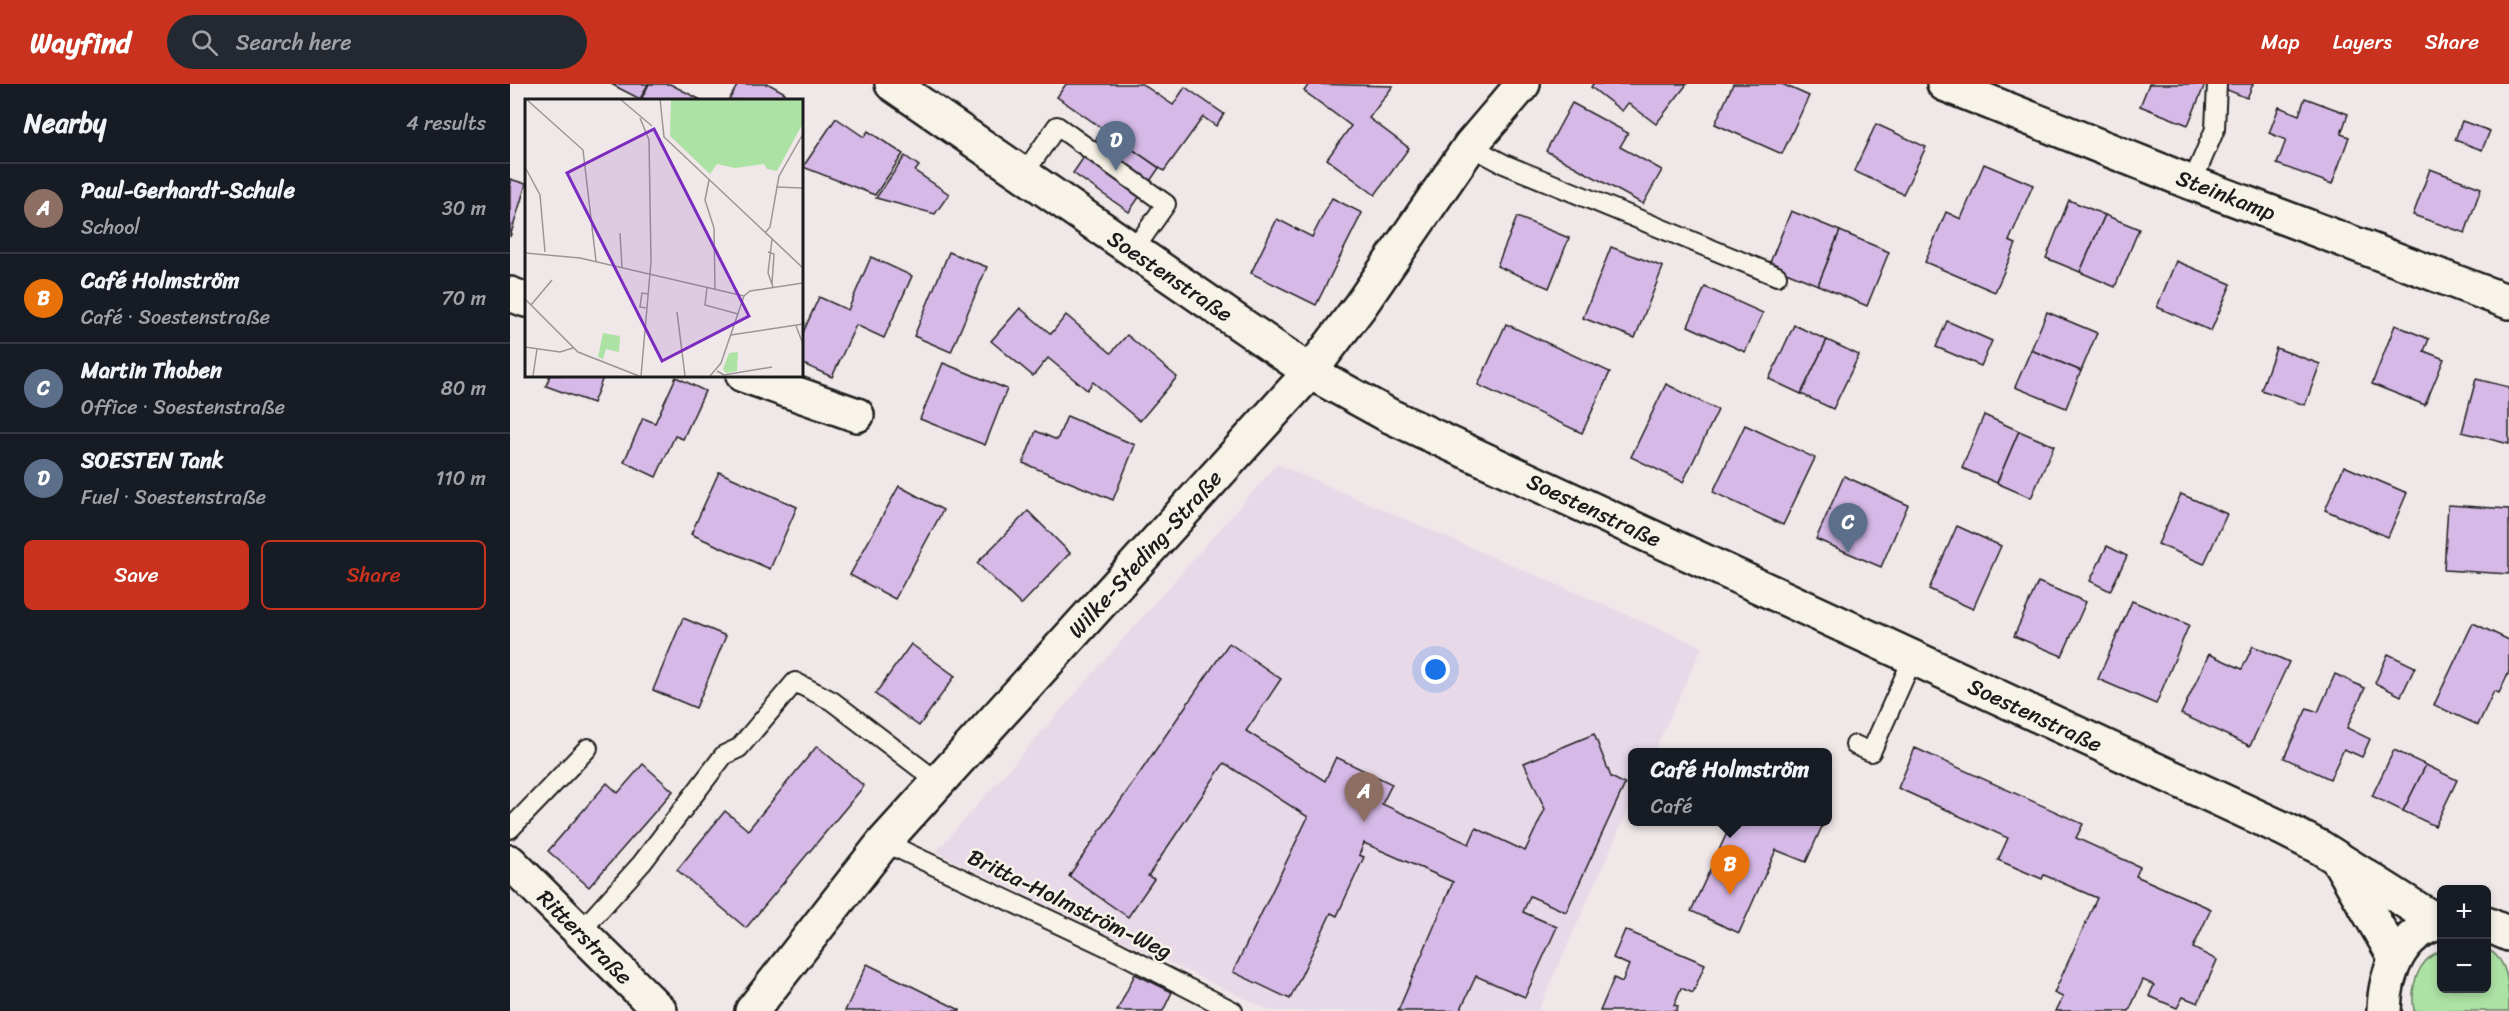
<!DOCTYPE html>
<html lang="en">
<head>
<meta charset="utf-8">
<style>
	:root { --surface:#171b24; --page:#242831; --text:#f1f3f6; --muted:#9ea1a6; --line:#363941; --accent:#c8321e }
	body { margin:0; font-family:Sriracha,sans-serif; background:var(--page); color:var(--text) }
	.controls { position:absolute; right:18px; bottom:18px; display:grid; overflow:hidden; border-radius:9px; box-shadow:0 3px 9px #0003 }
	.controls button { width:54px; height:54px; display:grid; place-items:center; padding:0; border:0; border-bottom:2px solid var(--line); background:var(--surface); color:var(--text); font:30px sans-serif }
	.you { position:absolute; left:926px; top:586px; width:21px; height:21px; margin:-15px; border:4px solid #fff; border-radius:50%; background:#1a73e8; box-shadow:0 0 0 9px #1a73e833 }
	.badge { display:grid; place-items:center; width:39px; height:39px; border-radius:50%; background:var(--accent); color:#fff; font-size:20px; font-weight:700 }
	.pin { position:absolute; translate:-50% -50px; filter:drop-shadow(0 2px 3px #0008) }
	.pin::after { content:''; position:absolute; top:32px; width:21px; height:18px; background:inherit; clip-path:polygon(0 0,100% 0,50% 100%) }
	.popup { position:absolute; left:1118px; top:664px; width:204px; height:78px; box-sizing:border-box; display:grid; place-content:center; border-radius:9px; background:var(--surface); filter:drop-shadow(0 2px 4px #0005); font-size:20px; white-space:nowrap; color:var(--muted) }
	.popup b { font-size:22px; color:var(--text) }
	.popup::after { content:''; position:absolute; left:50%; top:100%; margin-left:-12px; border:12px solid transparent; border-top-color:var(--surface) }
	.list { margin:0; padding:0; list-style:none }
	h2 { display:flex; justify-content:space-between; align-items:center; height:78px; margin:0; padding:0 24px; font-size:26px }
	h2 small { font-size:20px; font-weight:400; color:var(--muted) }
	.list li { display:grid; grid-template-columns:39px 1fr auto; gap:18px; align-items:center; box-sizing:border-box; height:90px; padding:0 24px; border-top:2px solid var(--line) }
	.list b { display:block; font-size:22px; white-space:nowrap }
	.list p { margin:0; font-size:20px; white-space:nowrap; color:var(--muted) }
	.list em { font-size:20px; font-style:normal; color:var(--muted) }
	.actions { display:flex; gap:12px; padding:18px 24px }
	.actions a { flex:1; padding:14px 0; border:2px solid var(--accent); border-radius:9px; text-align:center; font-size:21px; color:var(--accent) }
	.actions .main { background:var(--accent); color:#fff }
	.icon { flex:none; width:33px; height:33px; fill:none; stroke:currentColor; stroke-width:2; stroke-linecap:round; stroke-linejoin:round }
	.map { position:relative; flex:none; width:1999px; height:927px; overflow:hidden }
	header { display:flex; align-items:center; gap:36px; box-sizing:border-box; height:84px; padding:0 30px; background:var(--accent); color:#fff }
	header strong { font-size:28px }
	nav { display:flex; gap:33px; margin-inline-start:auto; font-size:21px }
	.search { width:420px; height:54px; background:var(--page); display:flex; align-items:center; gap:15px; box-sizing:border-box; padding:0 21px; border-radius:33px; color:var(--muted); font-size:22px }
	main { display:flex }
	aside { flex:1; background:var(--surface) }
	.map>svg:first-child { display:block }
	.built { fill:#e8d9e8 }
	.green { fill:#ade2a5; stroke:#647f60; stroke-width:1.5 }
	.building { fill:#d6b9e7; stroke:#1c1c1c; stroke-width:1.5 }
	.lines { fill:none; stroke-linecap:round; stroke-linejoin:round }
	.lane-casing { stroke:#1c1c1c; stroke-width:22 }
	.street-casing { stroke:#1c1c1c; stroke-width:38 }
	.secondary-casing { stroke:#1c1c1c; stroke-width:38 }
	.lane { stroke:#f7f3e8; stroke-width:18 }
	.street { stroke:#f7f3e8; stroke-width:33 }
	.secondary { stroke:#f7f3e8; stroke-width:33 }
	.labels { text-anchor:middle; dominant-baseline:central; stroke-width:5; stroke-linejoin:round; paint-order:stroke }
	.street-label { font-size:22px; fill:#1c1c1c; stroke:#f7f3e8 }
	.inset-road { fill:none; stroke:#9b9696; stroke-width:1.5 }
	.view { fill:#7b2cbf; fill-opacity:0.15; stroke:#7b2cbf; stroke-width:3 }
	.inset-edge { fill:none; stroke:#1c1c1c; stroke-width:3 }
</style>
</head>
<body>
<header>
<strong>Wayfind</strong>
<div class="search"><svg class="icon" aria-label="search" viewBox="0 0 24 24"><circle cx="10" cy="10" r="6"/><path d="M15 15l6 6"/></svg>Search here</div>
<nav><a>Map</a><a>Layers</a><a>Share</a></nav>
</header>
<main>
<aside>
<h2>Nearby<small>4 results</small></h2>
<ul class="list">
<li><span class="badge" style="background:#8d6e63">A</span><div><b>Paul-Gerhardt-Schule</b><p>School</p></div><em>30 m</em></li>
<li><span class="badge" style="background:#e8710a">B</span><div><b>Café Holmström</b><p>Café · Soestenstraße</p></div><em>70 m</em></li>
<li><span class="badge" style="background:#5c6f8a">C</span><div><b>Martin Thoben</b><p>Office · Soestenstraße</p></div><em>80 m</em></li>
<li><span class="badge" style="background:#5c6f8a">D</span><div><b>SOESTEN Tank</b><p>Fuel · Soestenstraße</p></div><em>110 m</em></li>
</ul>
<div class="actions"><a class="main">Save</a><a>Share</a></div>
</aside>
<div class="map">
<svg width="1999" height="927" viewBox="0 0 1999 927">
	<rect width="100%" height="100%" fill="#f0e7e8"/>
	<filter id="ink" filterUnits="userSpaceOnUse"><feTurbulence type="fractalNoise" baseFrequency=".0167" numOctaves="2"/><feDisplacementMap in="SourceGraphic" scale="12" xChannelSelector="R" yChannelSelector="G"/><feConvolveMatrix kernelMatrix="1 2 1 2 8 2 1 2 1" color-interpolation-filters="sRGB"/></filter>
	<g filter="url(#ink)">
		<polygon class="built" points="767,380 1192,563 1144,668 1122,668 1122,717 1028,927 761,927 426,768"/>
		<path class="green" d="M 1977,865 C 1999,876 1999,902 1999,927 L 1904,927 C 1900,902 1907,877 1931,866 L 1932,904 L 1976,904 Z"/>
		<g class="building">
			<polygon points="101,0 138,0 130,15"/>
			<polygon points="139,0 160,0 191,16 131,16"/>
			<polygon points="228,0 259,0 275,9 270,16 219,16"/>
			<polygon points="556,0 632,0 663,21 675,3 714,30 706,42 693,33 654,87 547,13"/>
			<polygon points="799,0 883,2 859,34 899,64 865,111 817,75 841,42 794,7"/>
			<polygon points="1083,0 1177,0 1146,40 1118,19 1112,27 1081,3"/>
			<polygon points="1223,0 1272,0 1299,12 1272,70 1205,40"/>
			<polygon points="1639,0 1695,0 1678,41 1630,22"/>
			<polygon points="1718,0 1743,0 1737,14 1715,5"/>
			<polygon points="1795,14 1838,30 1831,50 1839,53 1822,100 1767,80 1776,56 1759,49 1769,23 1789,31"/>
			<polygon points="1062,19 1118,49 1110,63 1152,86 1133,120 1036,67"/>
			<polygon points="326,34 354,53 358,47 393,70 365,111 293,83"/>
			<polygon points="1952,37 1980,47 1972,66 1945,56"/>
			<polygon points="1366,40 1416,63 1393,110 1344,87"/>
			<polygon points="593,45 649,84 619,128 563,89"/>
			<polygon points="395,72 409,82 405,87 439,110 425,130 366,114"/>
			<polygon points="1474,80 1523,101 1499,157 1506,160 1485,208 1415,178 1436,128 1451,135"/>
			<polygon points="1920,85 1971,104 1955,149 1903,131"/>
			<polygon points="0,95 16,100 0,153"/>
			<polygon points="822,114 852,129 806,221 741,189 767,135 802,153"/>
			<polygon points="1559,116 1595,131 1570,188 1536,174"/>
			<polygon points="1281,127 1330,147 1308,201 1259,181"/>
			<polygon points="1595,131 1629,145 1605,203 1570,188"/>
			<polygon points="1007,133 1059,154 1039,204 987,182"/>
			<polygon points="1330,147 1379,168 1357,222 1308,201"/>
			<polygon points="1101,163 1153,183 1125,254 1073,234"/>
			<polygon points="439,168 477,183 441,268 404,252"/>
			<polygon points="361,173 402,192 374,254 346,241 322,293 291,279 291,253 309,213 338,226"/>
			<polygon points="1666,177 1721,200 1701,247 1647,223"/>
			<polygon points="1195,203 1253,229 1235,268 1178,242"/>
			<polygon points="510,224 541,250 556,231 601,269 617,251 667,293 630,337 583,298 577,306 538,274 523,292 481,257"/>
			<polygon points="1537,228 1587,249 1571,287 1521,266"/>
			<polygon points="1437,237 1482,257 1471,282 1426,263"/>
			<polygon points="996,240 1100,288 1072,349 968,301"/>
			<polygon points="1284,241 1317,256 1291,310 1259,295"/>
			<polygon points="1885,241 1919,255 1914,267 1934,275 1915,321 1862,300"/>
			<polygon points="1317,256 1349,271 1323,325 1291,310"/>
			<polygon points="1766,264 1810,280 1795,321 1751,306"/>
			<polygon points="1521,266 1571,287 1556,324 1505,303"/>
			<polygon points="433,279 497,305 475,361 410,335"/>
			<polygon points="40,291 94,291 83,319 36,302"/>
			<polygon points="166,293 195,307 173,355 165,352 146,393 114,378 133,334 145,339"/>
			<polygon points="1966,295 1999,303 1999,360 1952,348"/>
			<polygon points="1156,300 1208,326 1173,398 1121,373"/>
			<polygon points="1474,331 1509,347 1487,399 1452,384"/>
			<polygon points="557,332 625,361 603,416 513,379 526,347 547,356"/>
			<polygon points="1235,341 1305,374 1273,441 1203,408"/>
			<polygon points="1509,347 1544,362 1521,414 1487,399"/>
			<polygon points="1834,382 1897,409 1878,453 1815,426"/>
			<polygon points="209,388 287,423 260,485 181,450"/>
			<polygon points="1334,392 1398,421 1371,483 1306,455"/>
			<polygon points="389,402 433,426 385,515 340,491"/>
			<polygon points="1671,410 1717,430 1694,480 1648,460"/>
			<polygon points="1938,421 1999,425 1999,490 1934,486"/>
			<polygon points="518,427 560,469 511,521 467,479"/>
			<polygon points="1447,442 1491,462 1463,525 1419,505"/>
			<polygon points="1597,462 1617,472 1600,507 1580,497"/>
			<polygon points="1528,498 1576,518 1552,572 1504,552"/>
			<polygon points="1622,517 1679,541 1646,620 1588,595"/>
			<polygon points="173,534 216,552 186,624 143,606"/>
			<polygon points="1963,539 1999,556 1999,588 1989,609 1984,607 1968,641 1924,621"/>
			<polygon points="719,559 771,595 736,647 815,697 826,673 882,700 872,720 959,760 966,744 1015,767 1035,725 1014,679 1084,650 1101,693 1115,700 1056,828 1020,812 1013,828 1047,843 1015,913 966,892 950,927 888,927 943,798 854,759 849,771 854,773 827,832 821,829 780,915 723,888 798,733 714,679 638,792 644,795 618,833 559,792"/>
			<polygon points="401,560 445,592 409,642 365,610"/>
			<polygon points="1743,562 1779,578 1740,662 1671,630 1699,570 1732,585"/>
			<polygon points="1878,570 1905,583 1891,612 1865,599"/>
			<polygon points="1825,590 1855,604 1837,644 1860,655 1852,673 1834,665 1820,695 1774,674 1797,624 1808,628"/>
			<polygon points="307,662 354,702 236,844 167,786 215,727 238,746"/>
			<polygon points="1405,664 1573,740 1566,754 1630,783 1626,792 1701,825 1683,864 1707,876 1688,919 1673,913 1667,924 1639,912 1644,901 1633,896 1619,927 1546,927 1553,913 1544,909 1587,814 1534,791 1532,795 1488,776 1498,754 1388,704"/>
			<polygon points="1884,666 1916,681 1893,727 1862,712"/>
			<polygon points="133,680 163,707 79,803 38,767 97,699 108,709"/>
			<polygon points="1916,681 1947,696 1925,742 1893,727"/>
			<polygon points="1222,738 1314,738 1296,778 1266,766 1229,849 1181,827"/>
			<polygon points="1115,846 1195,880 1183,909 1171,904 1164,921 1168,922 1166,927 1090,927 1104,894 1112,898 1119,881 1103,874"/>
			<polygon points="357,880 450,926 450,927 335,927"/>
			<polygon points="625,890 662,908 653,927 607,927"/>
		</g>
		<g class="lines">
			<defs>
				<g id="lane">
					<polyline points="960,62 994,80 1267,192"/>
					<polyline points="513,91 547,42 656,120 623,167"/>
					<polyline points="1682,99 1705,45 1707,0"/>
					<polyline points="1345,661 1361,668 1403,574"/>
					<polyline points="0,745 78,664"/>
					<polyline points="374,758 608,868 723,927"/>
					<polyline points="70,848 132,779 214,671 229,664 285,598 322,617 428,698"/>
				</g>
				<g id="street">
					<polyline points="1434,0 1682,99 1999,218"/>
					<polyline points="0,210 16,216"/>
					<polyline points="233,291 347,331"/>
					<polyline points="0,778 150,927"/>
					<polyline points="242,927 374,758 800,288 850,222 960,62 1013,0"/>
				</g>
				<g id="secondary">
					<polyline points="382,0 800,288 880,332 1776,746 1811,764 1928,838"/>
					<polyline points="1830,779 1885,873"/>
					<polyline points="1976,840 1999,850"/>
					<path d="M 1874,927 C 1875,889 1890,848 1932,838"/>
				</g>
			</defs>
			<use href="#lane" class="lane-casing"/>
			<use href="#street" class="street-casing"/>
			<use href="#secondary" class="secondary-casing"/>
			<use href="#lane" class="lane"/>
			<use href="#street" class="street"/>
			<use href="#secondary" class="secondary"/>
		</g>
	</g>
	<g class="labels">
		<g class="street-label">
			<text transform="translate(1716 111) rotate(21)">Steinkamp</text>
			<text transform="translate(660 192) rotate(34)">Soestenstraße</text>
			<text transform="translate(1084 426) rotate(25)">Soestenstraße</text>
			<text transform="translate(635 470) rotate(-48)">Wilke-Steding-Straße</text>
			<text transform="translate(1525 631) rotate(25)">Soestenstraße</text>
			<text transform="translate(560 820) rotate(26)">Britta-Holmström-Weg</text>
			<text transform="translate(75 853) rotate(45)">Ritterstraße</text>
		</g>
	</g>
	<g transform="translate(15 15)">
		<rect width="278" height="278" fill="#f0e7e8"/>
		<path d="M 146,0 L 277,0 L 277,26 L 252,72 L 242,70 L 239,65 L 210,69 L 192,65 L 185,75 L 145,37 ZM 78,234 L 95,237 L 94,253 L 81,250 L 78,260 L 73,258 ZM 213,253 L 212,272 L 201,274 L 198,270 L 204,254 Z" fill="#ade2a5"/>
		<path class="inset-road" d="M 1,0 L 58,51 L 71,162M 95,0 L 127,27M 135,0 L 139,38 L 278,169M 115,19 L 124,41 L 126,163 L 116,277M 0,68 L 15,96 L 20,153M 184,81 L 180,101 L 189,129 L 190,190M 251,88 L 278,89M 95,134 L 97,169M 240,134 L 245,128 L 254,77 L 278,35M 247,140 L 243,174 L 248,188M 243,153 L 249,155 L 247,185M 0,154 L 55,159 L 219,197M 182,188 L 180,206 L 213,215M 219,197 L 225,192 L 278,184M 0,200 L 53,253 L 114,277M 6,206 L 27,181M 121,209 L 115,208 L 117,194 L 123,195M 152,213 L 160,277M 271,227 L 278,245M 206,236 L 278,225M 0,248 L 35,253 L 48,249M 192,272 L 199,276 L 247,268M 8,277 L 12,250M 185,277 L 196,264 L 219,197"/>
		<path class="view" d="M 129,30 L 224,217 L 137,262 L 42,74 Z"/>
		<rect width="278" height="278" class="inset-edge"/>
	</g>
</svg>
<div class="controls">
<button>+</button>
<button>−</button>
</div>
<div class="you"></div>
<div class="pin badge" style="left:854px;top:738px;background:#8d6e63">A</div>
<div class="pin badge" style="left:1220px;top:811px;background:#e8710a">B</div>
<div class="popup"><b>Café Holmström</b>Café</div>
<div class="pin badge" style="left:1338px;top:469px;background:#5c6f8a">C</div>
<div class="pin badge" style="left:606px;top:87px;background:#5c6f8a">D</div>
</div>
</main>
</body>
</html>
